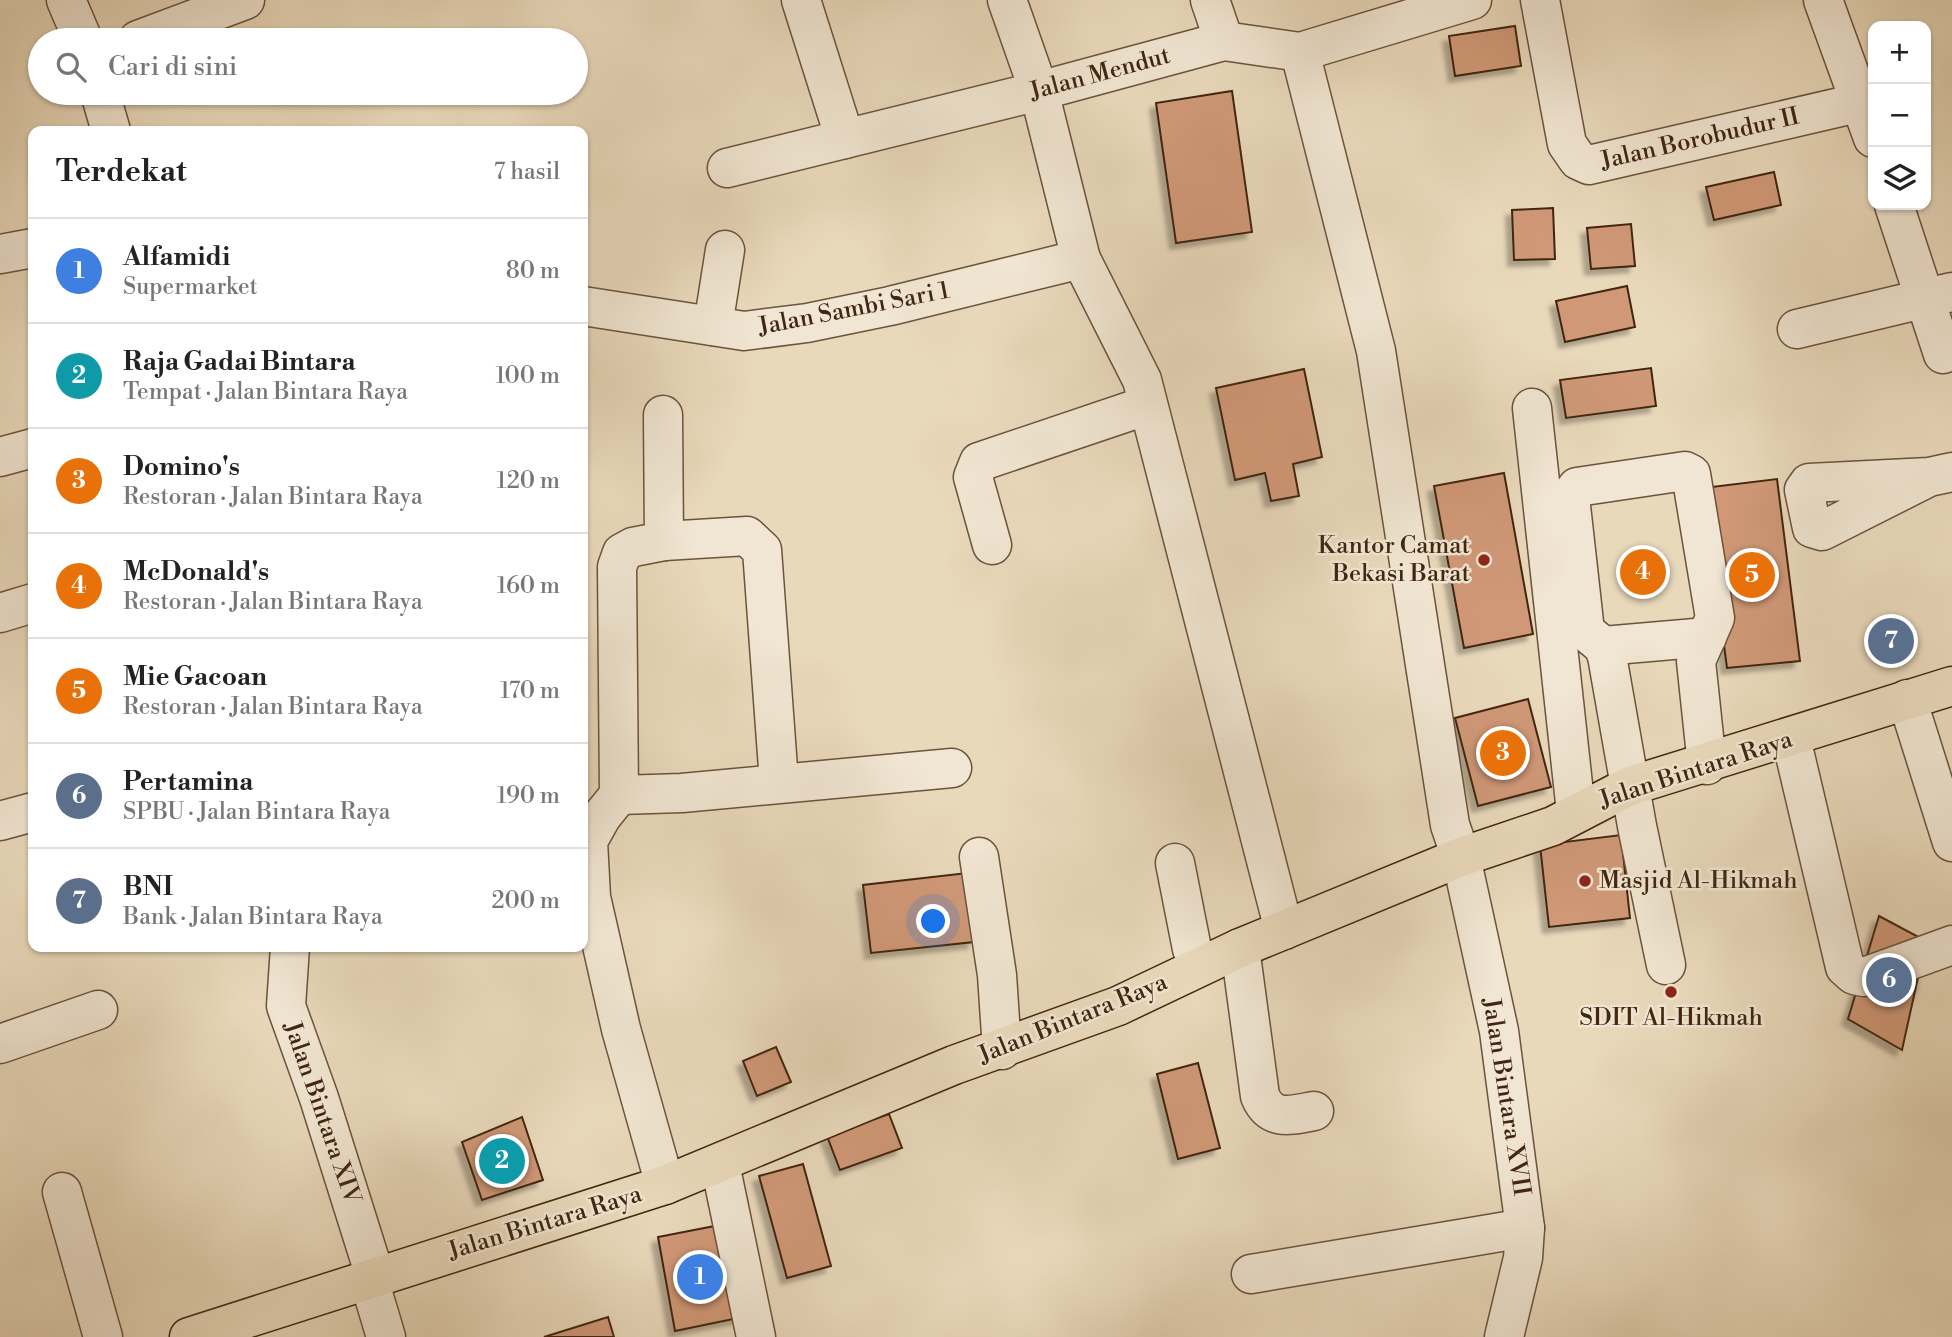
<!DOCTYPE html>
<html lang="id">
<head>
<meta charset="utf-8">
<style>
	:root { --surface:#fff; --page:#f2f2f2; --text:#222; --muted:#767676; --line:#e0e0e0; --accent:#8f2418 }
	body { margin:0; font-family:"Libre Bodoni",serif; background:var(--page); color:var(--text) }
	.controls { position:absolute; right:21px; top:21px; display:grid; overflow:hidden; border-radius:14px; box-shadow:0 2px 5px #0004 }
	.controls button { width:63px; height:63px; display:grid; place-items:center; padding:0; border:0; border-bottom:2px solid var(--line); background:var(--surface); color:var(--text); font:35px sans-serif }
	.you { position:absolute; left:934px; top:922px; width:24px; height:24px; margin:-18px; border:5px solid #fff; border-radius:50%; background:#1a73e8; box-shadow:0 0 0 10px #1a73e833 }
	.badge { display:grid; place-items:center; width:46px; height:46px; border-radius:50%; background:var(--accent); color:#fff; font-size:23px; font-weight:700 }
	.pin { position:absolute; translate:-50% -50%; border:4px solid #fff; box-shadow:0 2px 7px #0006 }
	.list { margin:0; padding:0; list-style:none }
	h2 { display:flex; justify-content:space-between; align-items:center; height:91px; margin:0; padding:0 28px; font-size:30px }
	h2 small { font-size:23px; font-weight:400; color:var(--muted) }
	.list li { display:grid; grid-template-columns:46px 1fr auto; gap:21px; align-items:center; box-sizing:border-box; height:105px; padding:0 28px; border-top:2px solid var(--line) }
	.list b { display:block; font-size:26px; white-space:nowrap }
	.list p { margin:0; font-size:23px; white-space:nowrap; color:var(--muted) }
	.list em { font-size:23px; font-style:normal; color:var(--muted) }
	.icon { flex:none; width:38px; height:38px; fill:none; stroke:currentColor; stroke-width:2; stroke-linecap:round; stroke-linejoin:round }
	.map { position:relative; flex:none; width:1952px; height:1337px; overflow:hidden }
	.search { position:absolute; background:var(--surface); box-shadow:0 2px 5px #0004; left:28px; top:28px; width:560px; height:77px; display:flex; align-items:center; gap:18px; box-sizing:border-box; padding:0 24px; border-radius:38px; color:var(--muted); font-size:26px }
	.panel { position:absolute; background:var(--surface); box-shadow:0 2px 5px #0004; left:28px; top:126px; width:560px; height:826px; border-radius:14px }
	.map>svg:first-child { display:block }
	.building { fill:#d09877; stroke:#412611; stroke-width:2; filter:url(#shadow) }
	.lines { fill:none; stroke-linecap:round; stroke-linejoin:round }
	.minor-casing { stroke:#6b533c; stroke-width:41 }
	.major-casing { stroke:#412611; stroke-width:41 }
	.minor { stroke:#f1e6d3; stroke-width:38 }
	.major { stroke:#e9d9bb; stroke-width:38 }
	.poi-dot { fill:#8f2418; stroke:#f1e6d3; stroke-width:2.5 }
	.labels { text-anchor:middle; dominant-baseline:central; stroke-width:5; stroke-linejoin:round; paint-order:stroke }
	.street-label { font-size:24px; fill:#412611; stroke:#f1e6d3 }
	.poi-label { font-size:24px; fill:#412611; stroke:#f1e6d3; text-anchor:end }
</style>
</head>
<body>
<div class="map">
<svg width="1952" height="1337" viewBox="0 0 1952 1337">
	<defs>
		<filter id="shadow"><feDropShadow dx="-6" dy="6" stdDeviation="2" flood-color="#0004"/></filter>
	</defs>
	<rect width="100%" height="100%" fill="#e9d9bb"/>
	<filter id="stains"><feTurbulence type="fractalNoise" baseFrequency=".00286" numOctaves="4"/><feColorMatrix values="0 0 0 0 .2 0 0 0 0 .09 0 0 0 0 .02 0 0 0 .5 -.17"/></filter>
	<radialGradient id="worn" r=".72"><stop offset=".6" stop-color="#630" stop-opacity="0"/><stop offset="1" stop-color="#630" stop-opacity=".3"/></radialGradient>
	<g class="building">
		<polygon points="1515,26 1521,66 1455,76 1449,36"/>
		<polygon points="1232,91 1252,232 1176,243 1156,103"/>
		<polygon points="1774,172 1781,205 1714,220 1706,187"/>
		<polygon points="1553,208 1555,259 1514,260 1512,210"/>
		<polygon points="1631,224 1635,266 1591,269 1587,228"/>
		<polygon points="1627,286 1635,327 1565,342 1556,301"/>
		<polygon points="1651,368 1656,406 1566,418 1560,380"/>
		<polygon points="1304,369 1322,457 1293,464 1299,496 1271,501 1265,473 1235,480 1216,388"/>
		<polygon points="1504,473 1533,634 1464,648 1434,486"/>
		<polygon points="1777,479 1800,661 1727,668 1703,488"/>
		<polygon points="1528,699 1551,787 1478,806 1455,718"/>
		<polygon points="1621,835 1630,918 1549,927 1540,845"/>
		<polygon points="967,873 974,942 871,953 863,885"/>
		<polygon points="1879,916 1926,941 1902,1050 1848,1019"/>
		<polygon points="776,1047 791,1082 757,1096 743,1061"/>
		<polygon points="1198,1063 1220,1148 1178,1159 1157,1074"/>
		<polygon points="889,1114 902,1148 840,1170 827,1136"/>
		<polygon points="522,1117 543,1180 482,1200 462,1142"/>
		<polygon points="803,1164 831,1266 787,1278 759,1176"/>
		<polygon points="725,1224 743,1317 675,1331 658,1237"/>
		<polygon points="608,1317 614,1337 544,1337"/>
	</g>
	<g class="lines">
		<defs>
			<g id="minor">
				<polyline points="66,0 83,40"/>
				<polyline points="801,0 845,139"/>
				<polyline points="1007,0 1039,91 1081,259 1142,380 1284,930"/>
				<polyline points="1210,0 1224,41"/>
				<polyline points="1540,0 1567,144 1578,160 1589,165 1862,102"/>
				<polyline points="1823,0 1873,138"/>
				<polyline points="138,40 245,0"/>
				<polyline points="1300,52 1376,351 1450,825 1461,857 1499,1031 1525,1228 1523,1258 1504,1337"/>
				<polyline points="100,93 111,131"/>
				<polyline points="727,168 1039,91 1224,41 1300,52 1472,0"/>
				<polyline points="1894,205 1943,354"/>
				<polyline points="0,254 33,248"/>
				<polyline points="583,306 744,331 807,323 890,306 1081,259"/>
				<polyline points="713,326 725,250"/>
				<polyline points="1797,329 1952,292"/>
				<polyline points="1532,408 1576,812"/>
				<polyline points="663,415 664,541 633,547 622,553 617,567 619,795 602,816 588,841 591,897 621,1029 665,1185"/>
				<polyline points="0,457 33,448"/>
				<polyline points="1929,477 1822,531 1812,528 1804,490 1809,483 1929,477 1952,472"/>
				<polyline points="664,541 747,536 762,550 779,782"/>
				<polyline points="992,545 973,477 979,462 1148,405"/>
				<polyline points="0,613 33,603"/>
				<polyline points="1603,646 1707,637"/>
				<polyline points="1907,699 1952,842"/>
				<polyline points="1791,738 1845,967 1854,975 1864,977 1952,945"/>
				<polyline points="619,795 682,793 952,768"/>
				<polyline points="0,821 33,812"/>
				<polyline points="979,857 997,975 1002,1050"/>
				<polyline points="1175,863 1192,949 1201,965"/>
				<polyline points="290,947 286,1006 319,1098 375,1276"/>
				<path d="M 1240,948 L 1260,1096 C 1271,1122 1291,1115 1314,1111"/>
				<polyline points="1666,965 1637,826 1607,656 1603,646 1585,631 1570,497 1577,487 1685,471 1691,474 1715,618 1696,661 1707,765"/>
				<polyline points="0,1044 98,1010"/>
				<polyline points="720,1164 756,1337"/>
				<polyline points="62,1192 103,1337"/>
				<polyline points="1251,1274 1525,1228"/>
				<polyline points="369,1280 386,1337"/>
			</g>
			<polyline id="major" points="189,1337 665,1185 954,1065 1118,1006 1240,948 1461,857 1553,826 1630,786 1952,686"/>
		</defs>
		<use href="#minor" class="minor-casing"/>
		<use href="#major" class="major-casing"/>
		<use href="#minor" class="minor"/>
		<use href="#major" class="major"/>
	</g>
	<g class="poi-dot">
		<circle cx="1484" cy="560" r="7"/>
		<circle cx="1585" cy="881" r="7"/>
		<circle cx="1671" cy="992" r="7"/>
	</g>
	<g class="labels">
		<g class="street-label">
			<text transform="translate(1100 74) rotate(-15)">Jalan Mendut</text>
			<text transform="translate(1700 139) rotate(-13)">Jalan Borobudur II</text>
			<text transform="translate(854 309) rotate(-11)">Jalan Sambi Sari 1</text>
			<text transform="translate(1696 770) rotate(-18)">Jalan Bintara Raya</text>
			<text transform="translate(1073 1019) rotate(-22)">Jalan Bintara Raya</text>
			<text transform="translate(1506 1097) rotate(81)">Jalan Bintara XVII</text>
			<text transform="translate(322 1113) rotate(71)">Jalan Bintara XIV</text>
			<text transform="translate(545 1223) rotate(-17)">Jalan Bintara Raya</text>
		</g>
		<g class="poi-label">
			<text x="1470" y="546">Kantor Camat<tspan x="1470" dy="28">Bekasi Barat</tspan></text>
			<text x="1599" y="881" text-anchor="start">Masjid Al-Hikmah</text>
			<text x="1671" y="1018" text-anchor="middle">SDIT Al-Hikmah</text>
		</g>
	</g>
	<rect width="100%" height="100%" filter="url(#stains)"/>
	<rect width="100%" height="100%" fill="url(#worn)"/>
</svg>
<div class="controls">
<button>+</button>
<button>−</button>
<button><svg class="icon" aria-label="layers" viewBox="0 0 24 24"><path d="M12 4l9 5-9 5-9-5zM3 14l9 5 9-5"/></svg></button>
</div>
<div class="you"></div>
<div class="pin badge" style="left:700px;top:1277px;background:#3f7fe0">1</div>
<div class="pin badge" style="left:502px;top:1161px;background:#0f9aa8">2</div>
<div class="pin badge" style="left:1503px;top:753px;background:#e8710a">3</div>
<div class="pin badge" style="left:1643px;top:572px;background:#e8710a">4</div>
<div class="pin badge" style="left:1752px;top:575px;background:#e8710a">5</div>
<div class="pin badge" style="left:1889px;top:980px;background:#5c6f8a">6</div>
<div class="pin badge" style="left:1891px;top:641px;background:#5c6f8a">7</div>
<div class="search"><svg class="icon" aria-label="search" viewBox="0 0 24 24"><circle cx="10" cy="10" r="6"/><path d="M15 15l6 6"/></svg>Cari di sini</div>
<section class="panel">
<h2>Terdekat<small>7 hasil</small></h2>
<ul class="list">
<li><span class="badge" style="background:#3f7fe0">1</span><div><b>Alfamidi</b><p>Supermarket</p></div><em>80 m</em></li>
<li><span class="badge" style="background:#0f9aa8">2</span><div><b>Raja Gadai Bintara</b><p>Tempat · Jalan Bintara Raya</p></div><em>100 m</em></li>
<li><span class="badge" style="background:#e8710a">3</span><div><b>Domino's</b><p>Restoran · Jalan Bintara Raya</p></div><em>120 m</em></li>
<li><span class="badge" style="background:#e8710a">4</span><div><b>McDonald's</b><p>Restoran · Jalan Bintara Raya</p></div><em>160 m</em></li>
<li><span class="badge" style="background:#e8710a">5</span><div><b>Mie Gacoan</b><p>Restoran · Jalan Bintara Raya</p></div><em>170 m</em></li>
<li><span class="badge" style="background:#5c6f8a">6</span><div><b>Pertamina</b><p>SPBU · Jalan Bintara Raya</p></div><em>190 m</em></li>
<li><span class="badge" style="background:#5c6f8a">7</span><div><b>BNI</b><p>Bank · Jalan Bintara Raya</p></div><em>200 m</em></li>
</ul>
</section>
</div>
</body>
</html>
